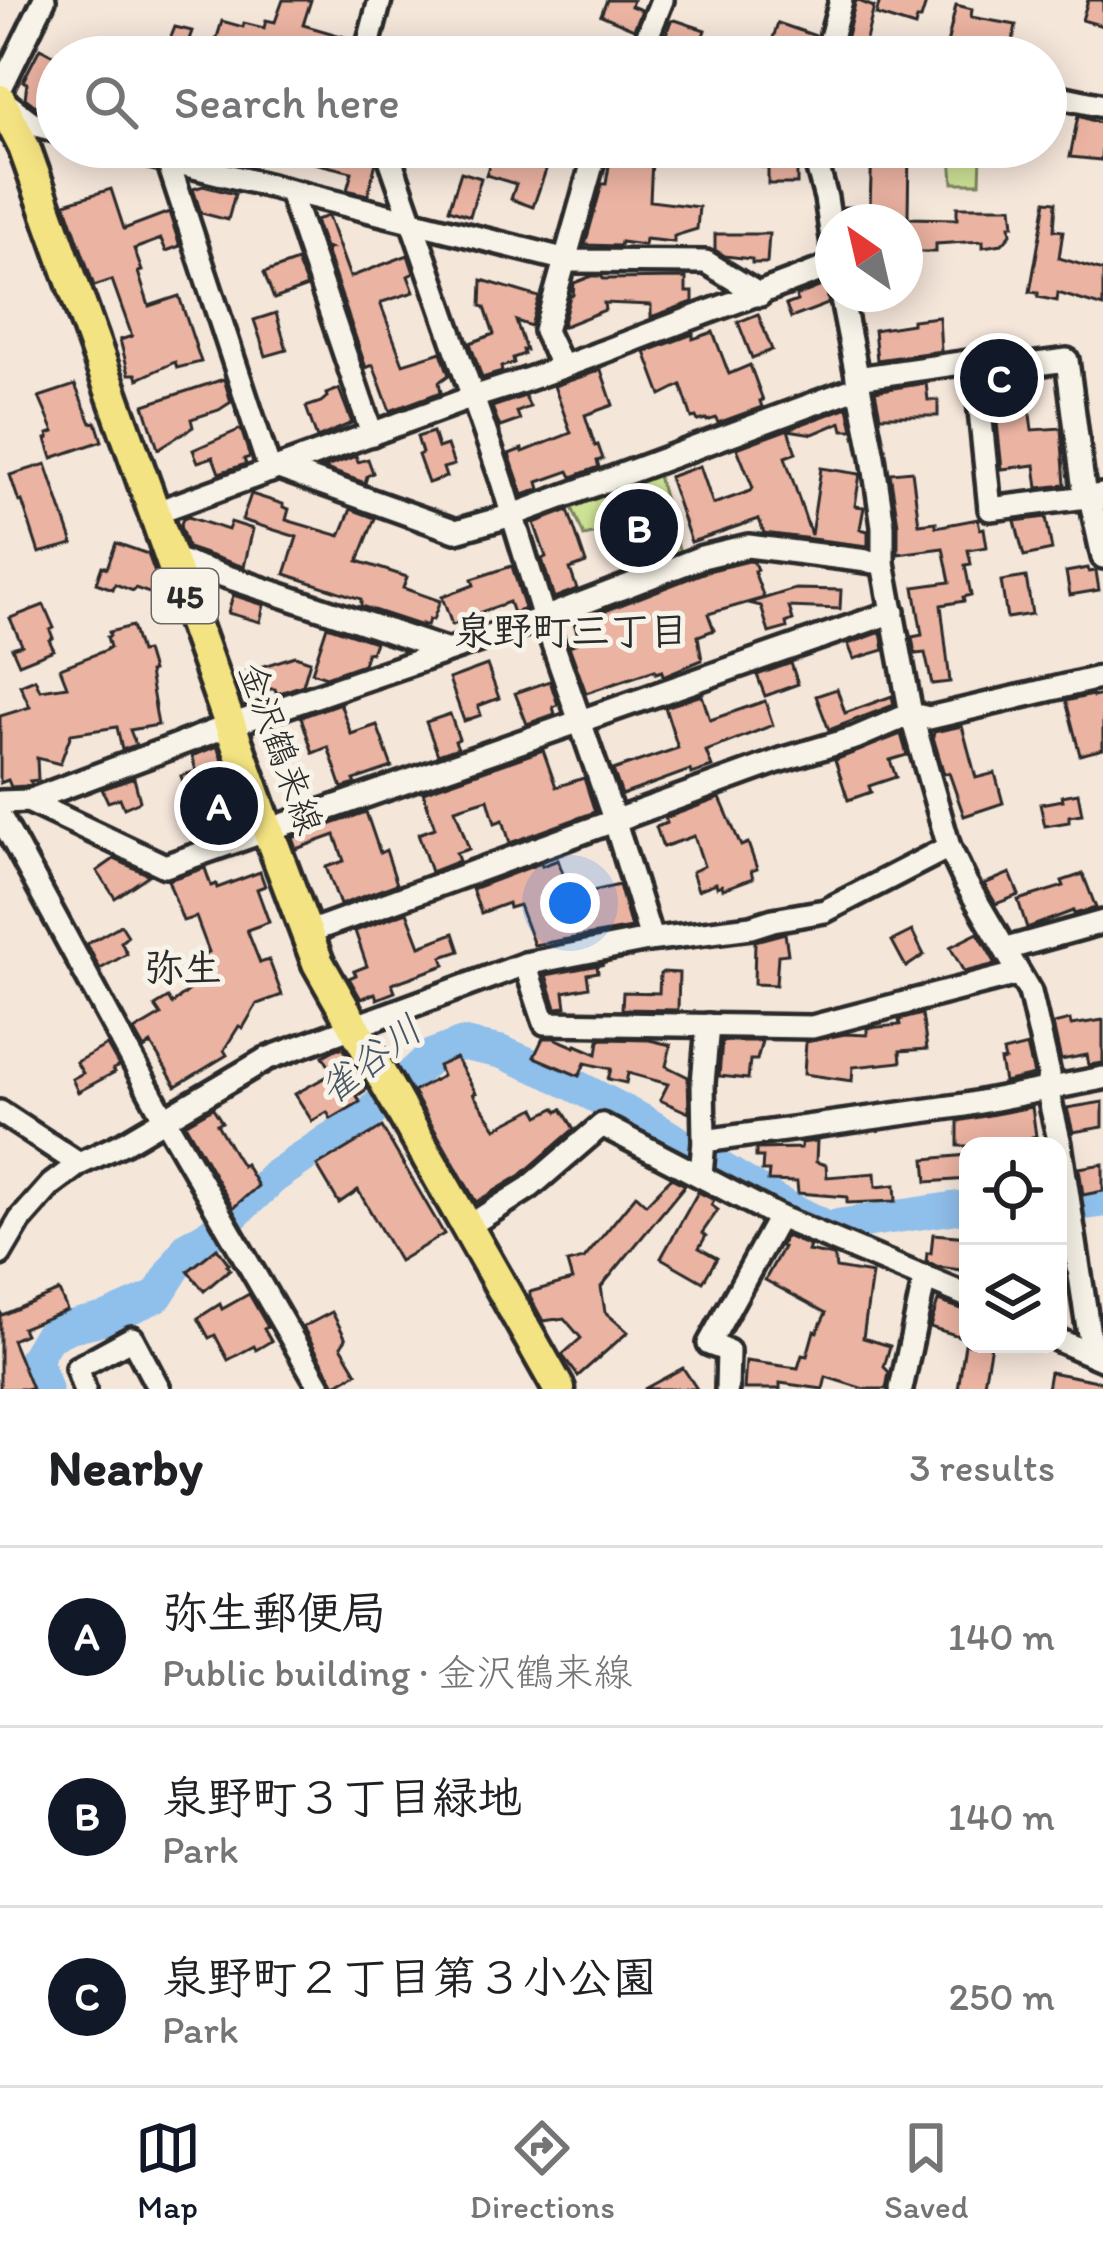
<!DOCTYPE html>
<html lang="en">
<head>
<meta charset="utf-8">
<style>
	:root { --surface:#fff; --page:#f6f6f6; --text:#202124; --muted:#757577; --line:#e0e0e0; --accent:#111827 }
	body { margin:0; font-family:Itim,"Klee One",sans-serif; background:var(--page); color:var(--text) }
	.controls { position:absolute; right:36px; bottom:36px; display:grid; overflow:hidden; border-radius:24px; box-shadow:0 6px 30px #0003 }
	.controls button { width:108px; height:108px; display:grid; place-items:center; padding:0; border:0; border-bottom:3px solid var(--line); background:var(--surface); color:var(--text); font:60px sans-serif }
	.compass { position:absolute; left:815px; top:204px; width:108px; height:108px; border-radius:50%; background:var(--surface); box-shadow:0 6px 30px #0003; rotate:326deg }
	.you { position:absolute; left:570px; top:903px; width:42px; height:42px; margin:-30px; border:9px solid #fff; border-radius:50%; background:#1a73e8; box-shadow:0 0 0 18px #1a73e833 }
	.badge { display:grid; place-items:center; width:78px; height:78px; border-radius:50%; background:var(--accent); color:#fff; font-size:39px; font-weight:700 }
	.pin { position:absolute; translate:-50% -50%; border:6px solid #fff; box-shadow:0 3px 12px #0006 }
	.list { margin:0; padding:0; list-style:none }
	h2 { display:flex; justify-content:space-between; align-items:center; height:156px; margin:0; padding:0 48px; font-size:51px }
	h2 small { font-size:39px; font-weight:400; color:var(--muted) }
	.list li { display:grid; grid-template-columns:78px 1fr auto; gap:36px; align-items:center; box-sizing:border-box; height:180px; padding:0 48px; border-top:3px solid var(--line) }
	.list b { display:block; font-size:45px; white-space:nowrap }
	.list p { margin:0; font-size:39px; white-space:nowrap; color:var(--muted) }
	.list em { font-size:39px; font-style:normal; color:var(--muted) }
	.icon { flex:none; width:66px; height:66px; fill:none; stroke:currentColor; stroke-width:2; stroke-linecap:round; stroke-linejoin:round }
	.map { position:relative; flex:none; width:1103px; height:1389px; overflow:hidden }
	.search { position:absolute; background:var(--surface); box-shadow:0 6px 30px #0003; left:36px; right:36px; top:36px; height:132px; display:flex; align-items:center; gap:30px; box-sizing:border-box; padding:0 42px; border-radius:66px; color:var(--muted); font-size:45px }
	.sheet { height:696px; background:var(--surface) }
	nav { display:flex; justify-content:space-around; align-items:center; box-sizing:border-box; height:168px; border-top:3px solid var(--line); background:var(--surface); font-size:33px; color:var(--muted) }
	nav a { display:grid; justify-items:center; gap:6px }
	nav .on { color:var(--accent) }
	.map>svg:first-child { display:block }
	.green { fill:#cee296; stroke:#7c8660; stroke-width:3 }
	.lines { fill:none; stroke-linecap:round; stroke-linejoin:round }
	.river { stroke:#8fbfeb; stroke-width:33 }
	.building { fill:#ebb3a2; stroke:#2b2b2b; stroke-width:3 }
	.minor-casing { stroke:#2b2b2b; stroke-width:30 }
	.primary-casing { stroke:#2b2b2b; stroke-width:39 }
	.minor { stroke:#f7f3e8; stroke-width:21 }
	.primary { stroke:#f4e382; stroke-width:30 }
	.labels { text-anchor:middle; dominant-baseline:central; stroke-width:10; stroke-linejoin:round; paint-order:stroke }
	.shield { fill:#f7f3e8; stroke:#686764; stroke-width:3 }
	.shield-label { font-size:33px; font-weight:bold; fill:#2b2b2b }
	.street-label { font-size:36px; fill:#2b2b2b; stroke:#f7f3e8 }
	.neighbourhood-label { font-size:39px; font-weight:bold; fill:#2b2b2b; stroke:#f7f3e8 }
	.water-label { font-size:39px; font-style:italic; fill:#495765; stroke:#f7f3e8 }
</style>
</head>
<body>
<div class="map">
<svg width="1103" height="1389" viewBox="0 0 1103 1389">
	<rect width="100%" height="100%" fill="#f5e6da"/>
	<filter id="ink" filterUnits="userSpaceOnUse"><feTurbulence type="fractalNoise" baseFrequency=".00833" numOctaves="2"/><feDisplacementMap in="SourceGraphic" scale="24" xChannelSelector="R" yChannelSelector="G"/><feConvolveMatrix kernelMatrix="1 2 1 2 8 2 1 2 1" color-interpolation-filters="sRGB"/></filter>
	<g filter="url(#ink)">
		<g class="green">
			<polygon points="981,153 980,183 953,183 951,155"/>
			<polygon points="656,469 681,556 629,571 615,529 584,536 569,500"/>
		</g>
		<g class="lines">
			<g class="river">
				<polyline points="1058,1200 1075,1205 1103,1201"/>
				<polyline points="46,1389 35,1359 48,1337 68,1327 107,1318 157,1296 188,1247 206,1237 231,1217 274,1177 330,1139 357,1125 433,1055 462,1044 501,1052 551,1073 645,1122 777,1202 827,1227 968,1206"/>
			</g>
		</g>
		<g class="building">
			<polygon points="283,0 311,0 303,25 345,37 339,57 311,57 256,43 253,57 211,57 222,21 243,27 244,23 264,28 266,20 275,22"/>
			<polygon points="607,0 633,0 631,6 642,10 634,29 601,15"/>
			<polygon points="856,0 874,7 863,52 846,48 845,44"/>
			<polygon points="880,0 927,0 921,19 917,19 915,27 876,15"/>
			<polygon points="1088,0 1103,0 1103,26 1082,20"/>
			<polygon points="956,5 972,9 971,17 1016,25 1010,57 978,57 946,49"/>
			<polygon points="675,20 705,30 697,54 663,42 671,21"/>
			<polygon points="778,23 816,36 811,57 771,44"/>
			<polygon points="175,27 192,31 183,57 163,57"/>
			<polygon points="40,48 57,57 57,114 42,109 42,106 34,105 25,98 27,83 23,81"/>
			<polygon points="1078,116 1103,124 1101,160 1070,157"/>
			<polygon points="319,147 356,147 354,157 376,162 368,195 347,190 352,172 314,163"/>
			<polygon points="495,147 505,147 522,153 520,158 547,167 533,207 511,199 516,184 486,175"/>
			<polygon points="872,147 909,147 908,218 957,219 957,207 1012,207 1014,225 1010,225 1011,234 1002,244 983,247 983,241 936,244 936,252 905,252 905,222 845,222 843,207 870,207"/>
			<polygon points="762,153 797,154 797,184 768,184 768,167 762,167"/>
			<polygon points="611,154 644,155 644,159 652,159 650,201 699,207 697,229 674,236 674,242 645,239 644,245 621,242 620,246 585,245 602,184 606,184"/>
			<polygon points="461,172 481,178 470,216 449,209"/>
			<polygon points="203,186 235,194 228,220 201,213 193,189"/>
			<polygon points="111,189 124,229 169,212 180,246 166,251 161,239 134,249 142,271 138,272 149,306 179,296 201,362 177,368 175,362 138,379 136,374 129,374 120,340 132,336 112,280 94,286 65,203"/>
			<polygon points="1046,201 1056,202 1054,230 1063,231 1059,258 1103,271 1103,307 1058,293 1057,301 1038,297 1038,293 1030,292"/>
			<polygon points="328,216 350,277 408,255 414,273 408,276 414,292 382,302 381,305 403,364 441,352 449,375 439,382 441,392 390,411 373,365 366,368 326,250 329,249 325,248 315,220"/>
			<polygon points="715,234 769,234 767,263 752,263 752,259 725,256 715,250"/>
			<polygon points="297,261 307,287 274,299 264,273"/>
			<polygon points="592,276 602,276 603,279 686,278 686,292 693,292 693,302 651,317 651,305 604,303 605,310 562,327 570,296 573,295 574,283"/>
			<polygon points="482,280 539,297 531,326 516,321 526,350 523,350 524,354 513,358 514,363 501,367 502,372 482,378 470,343 494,334 485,307 481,306"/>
			<polygon points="829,283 828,304 791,318 786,305 797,301 796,296"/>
			<polygon points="276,313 287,350 266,356 254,320"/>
			<polygon points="758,314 772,350 752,358 738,322"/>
			<polygon points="939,317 941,351 877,360 874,330 912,324 912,320"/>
			<polygon points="713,332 729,374 750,365 763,400 760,401 762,407 718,423 716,418 707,421 706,419 698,421 696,417 692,418 681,385 661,395 645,352 693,334 693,339"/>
			<polygon points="601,370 613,405 585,415 595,446 598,445 603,459 597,461 599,467 572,477 569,471 538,482 540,489 523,495 509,454 522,449 523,452 571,433 554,386"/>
			<polygon points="224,379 231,402 219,410 191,419 193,427 158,449 144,405"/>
			<polygon points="926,383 928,400 938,400 938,416 880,416 875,391"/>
			<polygon points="75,385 91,423 96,422 102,441 52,458 46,439 49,438 48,434 54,432 39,397"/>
			<polygon points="339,389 352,423 317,438 306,407 321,402 327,397 326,394"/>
			<polygon points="1027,391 1032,430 1061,428 1065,485 1038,488 1035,465 1002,469 994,395"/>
			<polygon points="525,396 530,407 517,412 520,420 500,427 492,407"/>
			<polygon points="848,407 853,430 843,430 841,422 813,434 788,430 796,453 785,457 811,535 821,468 860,474 855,506 864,507 860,529 868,531 868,546 764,533 759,519 691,542 669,477 700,466 713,504 751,491 753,488 737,448"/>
			<polygon points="241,429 250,457 244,459 246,464 219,473 213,457 198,462 193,450"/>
			<polygon points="433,432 438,448 447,445 454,465 443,468 446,477 428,483 418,455 422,453 417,437"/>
			<polygon points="356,456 358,462 368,459 373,473 367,476 365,483 323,468"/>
			<polygon points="46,464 73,544 39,553 22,501 19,502 10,475"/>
			<polygon points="912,471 919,524 936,522 936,527 978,519 980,529 984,528 987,547 968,550 971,564 965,565 971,595 963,597 964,601 941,605 950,682 932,684 925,653 915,654 912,637 922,635 914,587 950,582 943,548 898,554 898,524 890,473"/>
			<polygon points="251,494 283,504 283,507 289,509 286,520 340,536 351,509 375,518 358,561 407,577 403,588 440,601 433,620 429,619 427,626 422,624 422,626 361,606 361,599 285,574 297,537 242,520"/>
			<polygon points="568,510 586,563 570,569 577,589 554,598 542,559 546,557 534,523"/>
			<polygon points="188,517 228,530 231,522 253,529 244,567 188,548 180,526 183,519"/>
			<polygon points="1046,517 1052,550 1024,556 1015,521"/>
			<polygon points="116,543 148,554 164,598 135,588 133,591 115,584 113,589 96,583 102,566 107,568"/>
			<polygon points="749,561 754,562 757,570 754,571 764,598 708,614 714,630 698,636 702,660 663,676 662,671 656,673 655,670 586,693 569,646 580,642 574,623 708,571"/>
			<polygon points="512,566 525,609 513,613 509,602 478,613 480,617 452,625 442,597 474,585 472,579"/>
			<polygon points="1088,568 1089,572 1096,571 1099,590 1070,595 1066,572"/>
			<polygon points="1026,577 1032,614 1007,618 1001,581"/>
			<polygon points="795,589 841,590 840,609 789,607 793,620 786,623 787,628 769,633 761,606 749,603"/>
			<polygon points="233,595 264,605 260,622 228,613"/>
			<polygon points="44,605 54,628 50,630 53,638 49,640 54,650 19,664 12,648 22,645 10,618"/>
			<polygon points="132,626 140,652 146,651 152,671 149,672 158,725 130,730 136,745 122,750 117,727 71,734 60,764 37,758 38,780 30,781 32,784 25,786 11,787 8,780 0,783 0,716 30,707 20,685 35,679 40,690 67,686 60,668 104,651 110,647 107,637 110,636 109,632"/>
			<polygon points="327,626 375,642 371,653 367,652 363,664 326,677 312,672"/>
			<polygon points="881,632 884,650 854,659 848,644"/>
			<polygon points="295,656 310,661 303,685 277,694 275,689 269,689 247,698 245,695 241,696 236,683 240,681 238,674"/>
			<polygon points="791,663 798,684 765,696 757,675"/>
			<polygon points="487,665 499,698 478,706 481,715 464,721 449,679"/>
			<polygon points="550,681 558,705 553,707 555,714 527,724 515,693"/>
			<polygon points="837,689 845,713 892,696 894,705 829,730 816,696"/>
			<polygon points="702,695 710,720 765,701 773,725 706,751 712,767 691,774 690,770 622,795 613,770 678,748 665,707"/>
			<polygon points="1092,695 1093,697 1103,695 1103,749 1080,755 1066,701"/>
			<polygon points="340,703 351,734 377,725 392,767 354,780 356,784 342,788 328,747 313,753 301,717"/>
			<polygon points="450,714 459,739 455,741 458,748 438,755 426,722"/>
			<polygon points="962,726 976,778 995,773 1003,803 964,816 949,773 944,774 933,737 934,732"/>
			<polygon points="901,734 907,755 890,760 896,777 869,786 871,792 848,800 835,760"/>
			<polygon points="217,746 242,816 209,827 197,791 187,795 181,776 196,771 192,756"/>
			<polygon points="543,750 556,787 584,778 595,812 510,843 503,820 495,823 488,799 455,809 469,849 456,853 459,861 431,872 418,834 435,828 423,792"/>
			<polygon points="134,778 140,801 124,808 120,798 108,802 102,789"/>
			<polygon points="1078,793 1082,814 1069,816 1069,822 1045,826 1040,804 1063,800 1062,796"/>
			<polygon points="720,798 741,846 748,843 757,869 751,871 753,878 723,889 722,885 717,887 716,883 698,890 692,872 704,866 694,836 663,847 656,827 667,823 665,818"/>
			<polygon points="366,812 380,853 386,850 397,884 340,905 326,867 344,861 335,835 296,849 292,838"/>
			<polygon points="114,859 149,875 115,898 97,871"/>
			<polygon points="558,860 571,896 619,885 631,928 534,945 519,905 509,908 508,903 481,913 472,889 541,863 542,866"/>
			<polygon points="205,868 211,886 216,884 217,888 260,872 265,886 257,889 269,922 247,930 260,963 269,960 282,995 257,1004 243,1028 239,1026 224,1050 227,1055 176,1086 151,1044 144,1049 134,1031 161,1015 155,1006 168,998 172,1004 211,973 204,954 209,952 196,917 183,921 168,880"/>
			<polygon points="1010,873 1019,895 996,904 984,884"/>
			<polygon points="1083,874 1096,908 1074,914 1073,911 1027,928 1018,900 1064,886 1062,881"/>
			<polygon points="407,912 420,946 454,933 460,951 442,957 445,965 392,984 395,992 377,999 375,993 361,999 349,978 356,975 354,971 367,966 355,931"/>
			<polygon points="121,925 128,936 121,942 127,954 100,969 87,944"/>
			<polygon points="912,931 924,955 906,967 892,941"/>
			<polygon points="785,933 788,954 778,955 776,985 754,984 755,941"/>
			<polygon points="978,933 996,964 964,972 950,947"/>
			<polygon points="604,964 597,966 598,972 587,974 589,987 564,992 566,1007 556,1008 546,975"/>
			<polygon points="663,972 679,973 678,1010 622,1009 623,992 659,993 660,974"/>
			<polygon points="922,1014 927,1049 900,1051 901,1062 853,1067 852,1081 804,1074 806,1042 845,1034 867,1035 867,1028 900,1025 899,1020"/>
			<polygon points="1070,1020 1071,1025 1103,1020 1103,1063 1089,1065 1087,1055 1061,1060 1053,1024"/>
			<polygon points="543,1038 554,1038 575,1047 576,1045 597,1054 599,1040 603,1039 649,1040 671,1045 666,1066 688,1077 689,1113 660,1100 668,1084 628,1073 626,1083 608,1079 611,1069 585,1063 579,1076 534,1057"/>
			<polygon points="722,1041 762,1041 757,1060 750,1060 748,1079 719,1076"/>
			<polygon points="107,1045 119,1066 113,1069 115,1072 78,1092 72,1079 83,1073 76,1062"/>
			<polygon points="1027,1046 1034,1075 1004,1082 1000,1061 1005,1060 1003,1052"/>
			<polygon points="338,1048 344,1049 367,1089 357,1096 360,1102 331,1119 327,1112 312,1121 295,1094 333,1073 323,1056"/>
			<polygon points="456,1058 476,1093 473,1094 496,1128 535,1108 539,1116 555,1108 558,1112 562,1109 574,1129 521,1175 476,1202 413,1092 442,1076 438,1066"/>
			<polygon points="1103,1102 1103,1127 1073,1132 1067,1108"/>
			<polygon points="1032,1107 1036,1136 1032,1137 1033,1140 997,1146 958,1146 958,1121"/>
			<polygon points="213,1108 222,1122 217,1124 235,1155 242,1166 245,1164 258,1186 233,1208 185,1124"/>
			<polygon points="382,1127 444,1234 399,1261 358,1190 339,1203 317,1166"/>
			<polygon points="817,1141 816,1162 826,1165 827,1177 875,1173 876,1187 895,1185 896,1201 847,1203 847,1197 798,1193 797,1182 768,1181 769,1171 762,1171 763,1157 756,1157 756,1149 801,1148 801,1143"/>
			<polygon points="968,1155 968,1179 927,1182 925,1159"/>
			<polygon points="1103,1164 1103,1191 1083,1195 1079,1168"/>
			<polygon points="671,1178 685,1185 601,1287 605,1312 628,1332 578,1376 562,1355 581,1338 564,1318 543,1321 530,1297 530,1292 572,1280 567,1263 584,1259 636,1195 646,1204"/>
			<polygon points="698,1192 714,1200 711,1205 718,1210 702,1233 706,1236 699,1248 717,1258 703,1282 661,1258"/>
			<polygon points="933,1234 968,1237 968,1271 939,1267 926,1262 927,1253 931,1253"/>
			<polygon points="786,1236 810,1246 808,1251 834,1256 836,1268 872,1274 863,1338 890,1346 884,1367 889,1372 886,1389 864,1389 826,1377 823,1389 780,1383 780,1389 744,1389 746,1361 798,1368 802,1355 807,1356 814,1331 817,1332 826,1313 765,1280 783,1247 780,1246"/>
			<polygon points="217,1248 229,1264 227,1265 230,1269 204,1291 188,1271"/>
			<polygon points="59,1291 67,1310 22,1328 25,1334 12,1340 32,1389 0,1389 0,1312 2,1315"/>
			<polygon points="249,1294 268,1327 264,1329 271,1341 256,1350 254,1346 228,1360 215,1335 209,1338 198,1318 220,1304 222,1309"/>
			<polygon points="938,1301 968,1311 968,1339 930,1327"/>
			<polygon points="332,1312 346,1339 341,1346 357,1373 335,1385 303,1327"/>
			<polygon points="965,1344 991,1344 983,1389 958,1389"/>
			<polygon points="683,1368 697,1389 644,1389"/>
			<polygon points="1050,1372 1103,1382 1102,1389 1047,1389"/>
		</g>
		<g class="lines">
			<defs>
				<g id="minor">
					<polyline points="365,57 380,0"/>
					<polyline points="639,57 662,0"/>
					<polyline points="826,57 841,0"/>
					<polyline points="0,90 44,0"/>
					<polyline points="1046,94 1103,106"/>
					<polyline points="5,102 34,124 57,131"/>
					<polyline points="114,147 571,261 706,262 760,295"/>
					<polyline points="386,147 502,481 544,618 614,819 649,932 648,940"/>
					<polyline points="812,147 826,198 833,245"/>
					<polyline points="168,161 270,471"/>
					<polyline points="290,192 372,434"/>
					<polyline points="841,294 873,457 883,526 883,563 911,714 949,847 966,883 1030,992 1049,1074 1047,1088 1060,1144 1092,1354"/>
					<polyline points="562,367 545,331 597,147"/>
					<polyline points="976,372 1067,360 1085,498"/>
					<polyline points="857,378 975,361 990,509 1103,495"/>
					<polyline points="279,468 456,531 513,515 859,387"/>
					<polyline points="1090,497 1103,557"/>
					<path d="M 154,513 L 473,397 C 544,376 614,347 684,321 C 734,302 783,285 833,265"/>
					<polyline points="171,558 445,650"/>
					<polyline points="28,801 165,866 893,612"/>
					<polyline points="0,802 28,801 231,725 544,618 702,557 748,546 883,563"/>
					<polyline points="0,816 164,1118 321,1389"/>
					<polyline points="306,933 781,760 855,738 911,714 929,718 1103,677"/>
					<polyline points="1006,949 1103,922"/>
					<polyline points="525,964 545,1023 812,1027 1017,974"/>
					<polyline points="0,1112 79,1164"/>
					<polyline points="704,1141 703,1083 708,1025"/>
					<polyline points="701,1175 704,1141 965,1105 1103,1078"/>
					<polyline points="467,1227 530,1187 602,1125 779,1217 968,1296"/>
					<polyline points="0,1254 20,1220 51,1185 79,1164 124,1143 266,1059 525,964 648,940 751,927 773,920 825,911 949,847"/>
					<polyline points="1058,1340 1102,1359"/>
					<polyline points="84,1389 77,1368 132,1338 159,1389"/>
					<polyline points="727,1389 728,1351 709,1344 779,1217"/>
					<polyline points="901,1389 925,1277"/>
				</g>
				<polyline id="primary" points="0,100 24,147 267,828 318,963 559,1389"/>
			</defs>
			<use href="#minor" class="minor-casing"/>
			<use href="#primary" class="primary-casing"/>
			<use href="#minor" class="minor"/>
			<use href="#primary" class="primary"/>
		</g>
	</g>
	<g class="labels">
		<rect class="shield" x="152" y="569" width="66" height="54" rx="9"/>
		<g class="shield-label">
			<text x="185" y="596">45</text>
		</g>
		<g class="street-label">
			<text transform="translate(281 748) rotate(70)">金沢鶴来線</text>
		</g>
		<g class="neighbourhood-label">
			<text x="571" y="630">泉野町三丁目</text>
			<text x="183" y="967">弥生</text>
		</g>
		<g class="water-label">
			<text transform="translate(370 1059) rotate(-37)">雀谷川</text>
		</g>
	</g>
</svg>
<div class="controls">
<button><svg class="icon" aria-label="locate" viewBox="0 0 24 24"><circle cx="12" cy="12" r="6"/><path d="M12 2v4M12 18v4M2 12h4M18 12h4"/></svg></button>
<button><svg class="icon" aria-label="layers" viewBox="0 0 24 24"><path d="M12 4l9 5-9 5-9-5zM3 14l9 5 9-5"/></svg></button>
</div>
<svg class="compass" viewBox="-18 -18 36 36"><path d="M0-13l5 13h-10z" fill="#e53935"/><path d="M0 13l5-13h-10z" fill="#757577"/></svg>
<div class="you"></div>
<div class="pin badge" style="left:219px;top:806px">A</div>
<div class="pin badge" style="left:639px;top:528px">B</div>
<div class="pin badge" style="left:999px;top:378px">C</div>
<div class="search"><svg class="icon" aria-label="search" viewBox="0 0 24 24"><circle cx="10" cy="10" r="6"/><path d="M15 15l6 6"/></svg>Search here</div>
</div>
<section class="sheet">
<h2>Nearby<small>3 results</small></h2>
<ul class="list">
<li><span class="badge">A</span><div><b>弥生郵便局</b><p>Public building · 金沢鶴来線</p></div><em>140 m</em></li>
<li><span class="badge">B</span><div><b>泉野町３丁目緑地</b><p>Park</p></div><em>140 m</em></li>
<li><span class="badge">C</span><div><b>泉野町２丁目第３小公園</b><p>Park</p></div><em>250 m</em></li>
</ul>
</section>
<nav>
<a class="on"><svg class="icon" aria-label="map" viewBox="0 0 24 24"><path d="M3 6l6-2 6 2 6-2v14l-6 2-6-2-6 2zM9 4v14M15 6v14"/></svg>Map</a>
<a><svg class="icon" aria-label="directions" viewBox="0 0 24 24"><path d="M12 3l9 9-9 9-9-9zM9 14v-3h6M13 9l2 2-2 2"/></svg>Directions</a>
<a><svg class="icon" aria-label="saved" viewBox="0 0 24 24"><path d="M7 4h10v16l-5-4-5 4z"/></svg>Saved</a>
</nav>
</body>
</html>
